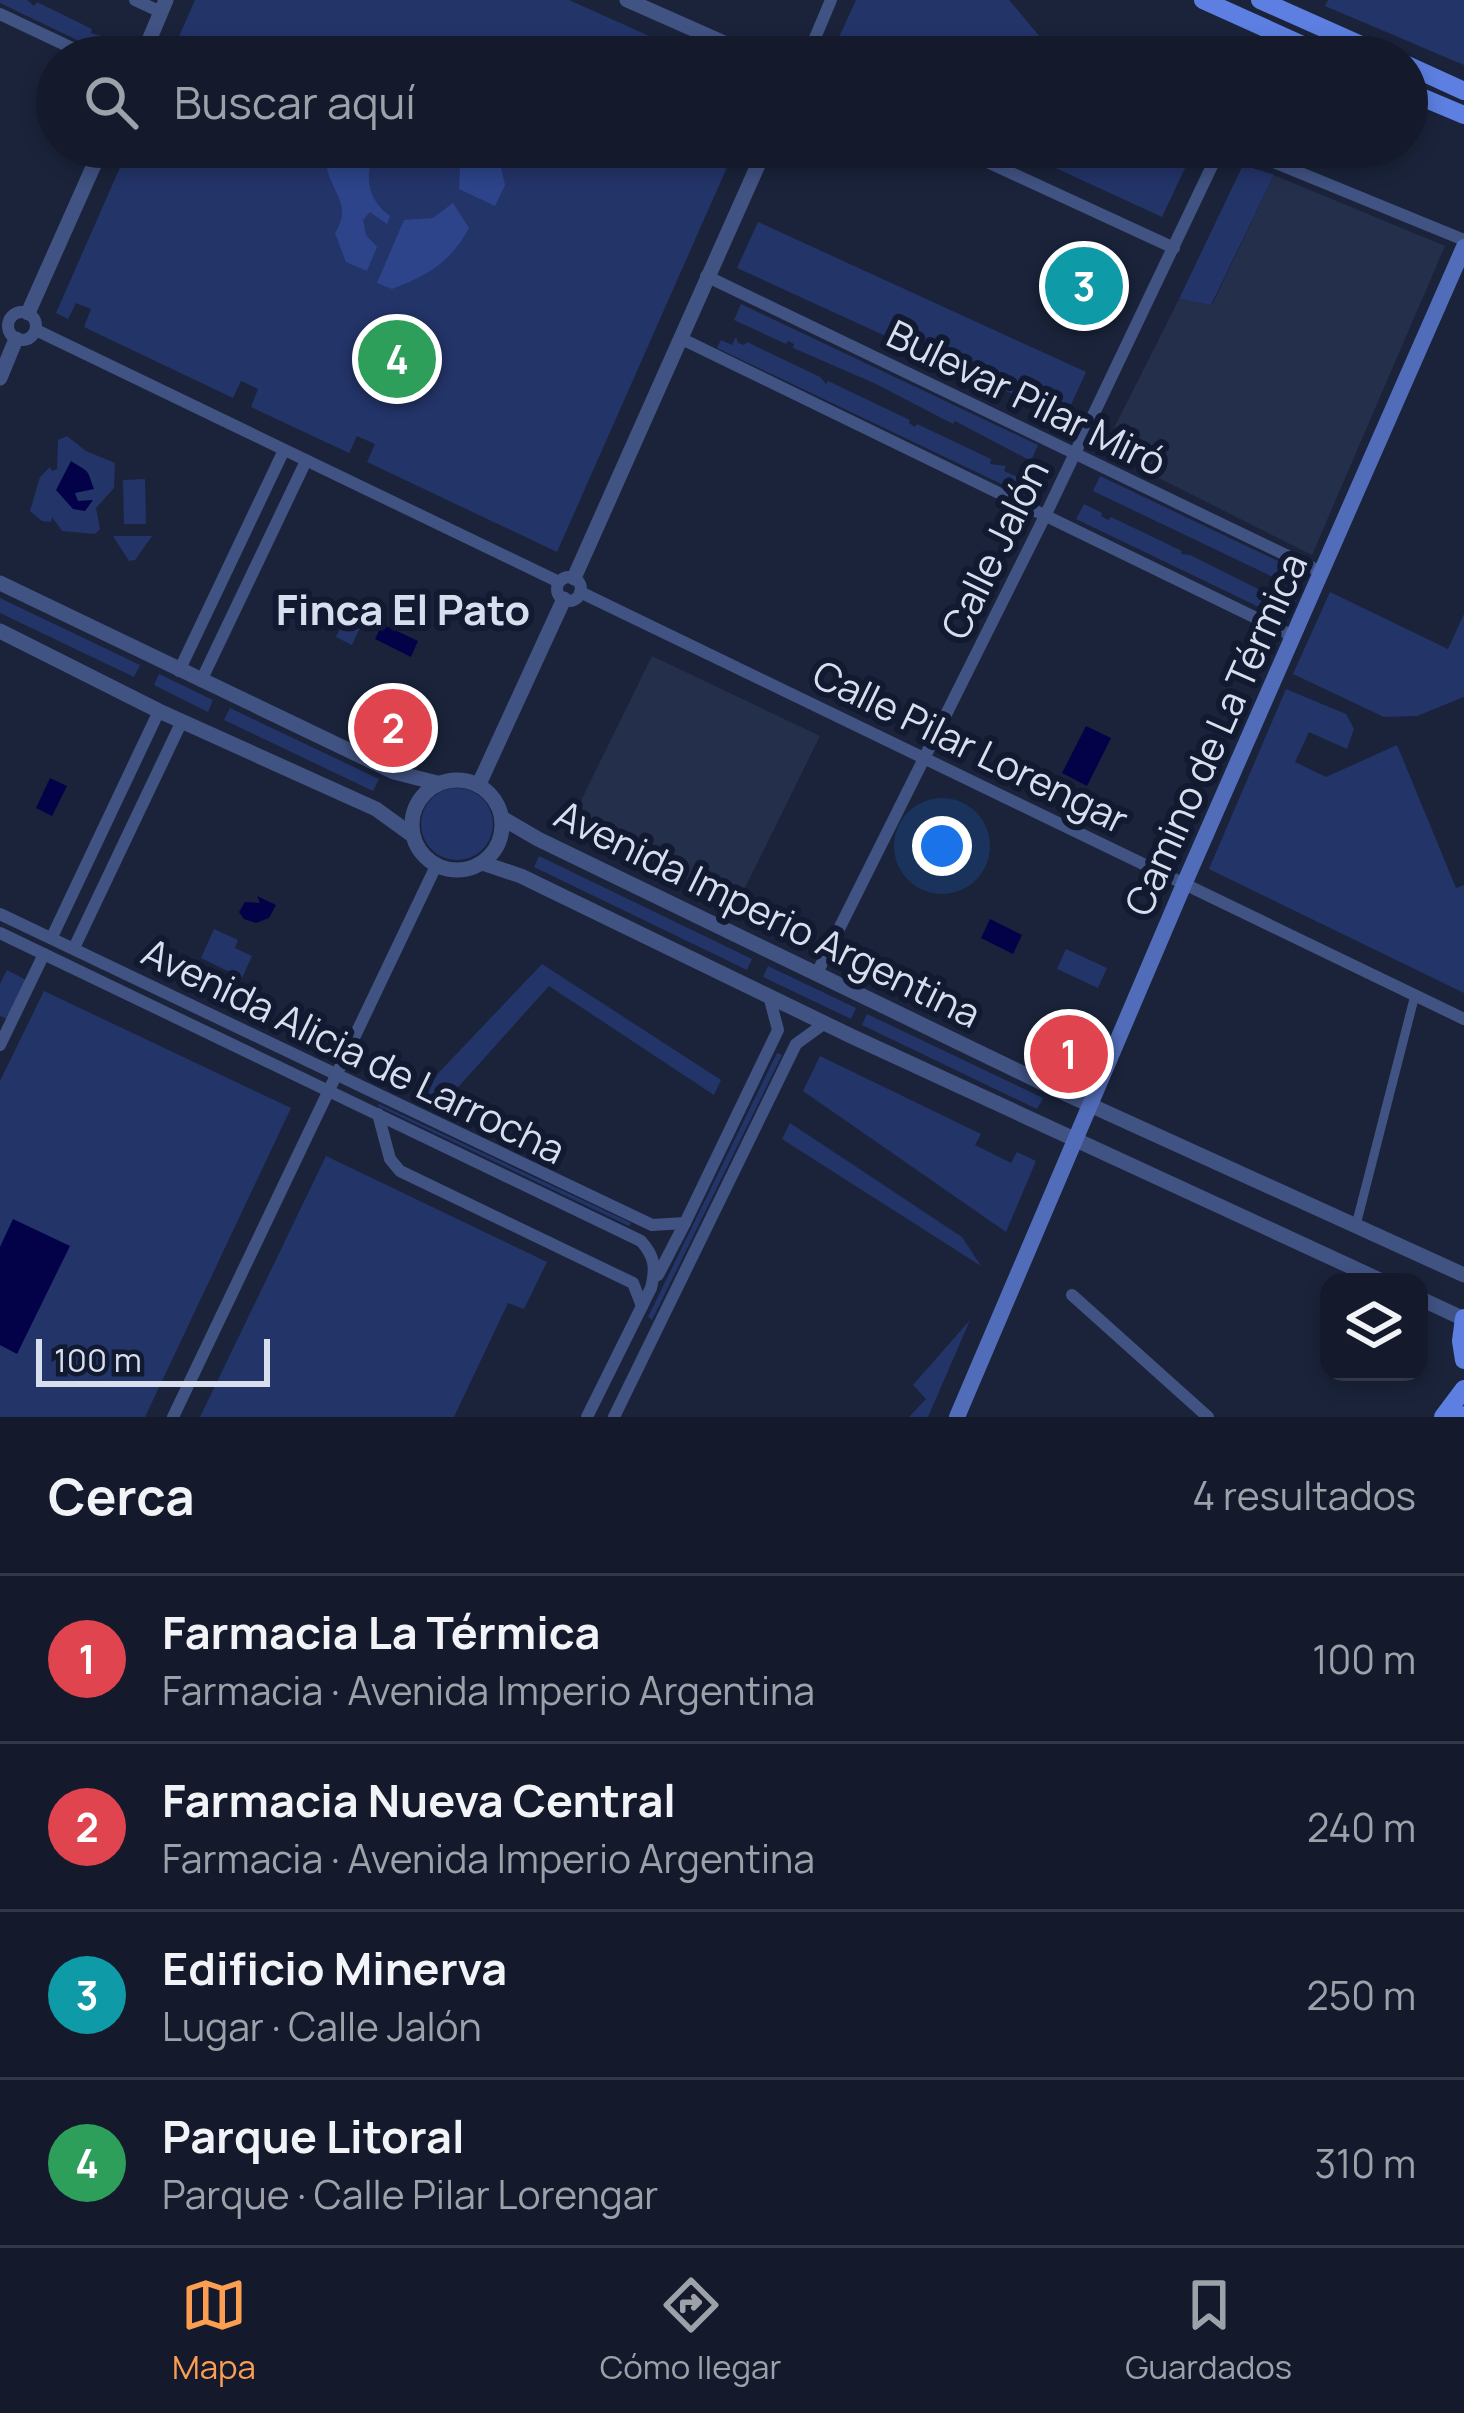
<!DOCTYPE html>
<html lang="es">
<head>
<meta charset="utf-8">
<style>
	:root { --surface:#141a2c; --page:#212738; --text:#f1f3f6; --muted:#9da1a9; --line:#333848; --accent:#fc9e52 }
	body { margin:0; font-family:Manrope,sans-serif; background:var(--page); color:var(--text) }
	.controls { position:absolute; right:36px; bottom:36px; display:grid; overflow:hidden; border-radius:24px; box-shadow:0 6px 18px #0003 }
	.controls button { width:108px; height:108px; display:grid; place-items:center; padding:0; border:0; border-bottom:3px solid var(--line); background:var(--surface); color:var(--text); font:60px sans-serif }
	.scale { position:absolute; left:36px; bottom:30px; width:234px; box-sizing:border-box; padding-left:12px; border:6px solid #d7deed; border-top:0; font-size:33px; line-height:42px; white-space:nowrap; color:#d7deed; -webkit-text-stroke:9px #111a30; paint-order:stroke }
	.you { position:absolute; left:942px; top:846px; width:42px; height:42px; margin:-30px; border:9px solid #fff; border-radius:50%; background:#1a73e8; box-shadow:0 0 0 18px #1a73e833 }
	.badge { display:grid; place-items:center; width:78px; height:78px; border-radius:50%; background:var(--accent); color:#fff; font-size:39px; font-weight:700 }
	.pin { position:absolute; translate:-50% -50%; border:6px solid #fff; box-shadow:0 3px 12px #0006 }
	.list { margin:0; padding:0; list-style:none }
	h2 { display:flex; justify-content:space-between; align-items:center; height:156px; margin:0; padding:0 48px; font-size:51px }
	h2 small { font-size:39px; font-weight:400; color:var(--muted) }
	.list li { display:grid; grid-template-columns:78px 1fr auto; gap:36px; align-items:center; box-sizing:border-box; height:168px; padding:0 48px; border-top:3px solid var(--line) }
	.list b { display:block; font-size:45px; white-space:nowrap }
	.list p { margin:0; font-size:39px; white-space:nowrap; color:var(--muted) }
	.list em { font-size:39px; font-style:normal; color:var(--muted) }
	.icon { flex:none; width:66px; height:66px; fill:none; stroke:currentColor; stroke-width:2; stroke-linecap:round; stroke-linejoin:round }
	.map { position:relative; flex:none; width:1464px; height:1417px; overflow:hidden }
	.search { position:absolute; background:var(--surface); box-shadow:0 6px 18px #0003; left:36px; right:36px; top:36px; height:132px; display:flex; align-items:center; gap:30px; box-sizing:border-box; padding:0 42px; border-radius:66px; color:var(--muted); font-size:45px }
	.sheet { height:828px; background:var(--surface) }
	nav { display:flex; justify-content:space-around; align-items:center; box-sizing:border-box; height:168px; border-top:3px solid var(--line); background:var(--surface); font-size:33px; color:var(--muted) }
	nav a { display:grid; justify-items:center; gap:6px }
	nav .on { color:var(--accent) }
	.map>svg:first-child { display:block }
	.built { fill:#242f4b }
	.green { fill:#233469 }
	.forest { fill:#2d448b }
	.water { fill:#030248 }
	.lines { fill:none; stroke-linecap:round; stroke-linejoin:round }
	.pedestrian { stroke:#415383; stroke-width:9 }
	.minor { stroke:#415383; stroke-width:12 }
	.tertiary { stroke:#415383; stroke-width:15 }
	.secondary { stroke:#516cb8; stroke-width:16 }
	.primary { stroke:#5c7fe1; stroke-width:18 }
	.labels { text-anchor:middle; dominant-baseline:central; stroke-width:12; stroke-linejoin:round; paint-order:stroke }
	.street-label { font-size:39px; fill:#d7deed; stroke:#111a30 }
	.neighbourhood-label { font-size:42px; font-weight:bold; fill:#d7deed; stroke:#111a30 }
</style>
</head>
<body>
<div class="map">
<svg width="1464" height="1417" viewBox="0 0 1464 1417">
	<rect width="100%" height="100%" fill="#1a233a"/>
	<g class="built">
		<polygon points="1274,175 1445,246 1312,555 1103,450 1179,299 1212,305"/>
		<polygon points="652,656 820,736 737,904 570,823"/>
	</g>
	<g class="green">
		<polygon points="0,0 27,0 34,6 37,2 92,29 91,33 109,38 102,52 0,3"/>
		<polygon points="195,0 569,0 696,57 170,57"/>
		<polygon points="856,0 1009,0 1041,38 1028,48 1046,57 830,57"/>
		<polygon points="1328,0 1464,0 1464,65 1325,6"/>
		<polygon points="129,147 736,147 557,552 367,462 375,444 357,436 349,453 251,407 258,389 241,381 233,398 84,327 91,309 76,303 68,319 56,313"/>
		<polygon points="1010,147 1195,147 1162,217"/>
		<polygon points="1243,165 1274,175 1211,305 1179,299"/>
		<polygon points="758,222 1086,372 1065,418 737,268"/>
		<polygon points="741,304 1038,445 1031,461 955,421 953,424 874,383 793,348 794,344 788,341 786,344 734,320"/>
		<polygon points="736,337 738,343 744,345 747,342 820,377 826,384 828,381 910,420 909,423 915,427 917,424 991,459 990,464 1006,466 1004,471 1022,479 1016,491 717,348 721,340 732,345"/>
		<polygon points="67,436 86,451 115,463 114,488 96,508 100,529 95,534 62,531 52,517 51,522 42,521 30,511 40,477 50,467 52,471 57,469 58,440"/>
		<polygon points="1100,476 1284,564 1277,579 1093,491"/>
		<polygon points="145,479 146,524 124,524 123,480"/>
		<polygon points="1084,504 1102,513 1101,516 1108,520 1111,517 1182,551 1181,554 1190,555 1270,595 1263,609 1076,519"/>
		<polygon points="113,536 152,536 135,560 129,561"/>
		<polygon points="1296,570 1303,578 1292,611 1276,615"/>
		<polygon points="1330,592 1448,649 1464,614 1464,697 1417,716 1384,717 1293,674"/>
		<polygon points="0,598 140,665 134,677 0,613"/>
		<polygon points="355,599 370,606 352,645 336,637"/>
		<polygon points="159,674 213,700 208,712 154,685"/>
		<polygon points="1286,689 1346,714 1354,729 1347,749 1309,732 1295,762 1326,777 1397,745 1456,888 1464,885 1464,993 1209,869"/>
		<polygon points="230,708 379,779 373,791 224,720"/>
		<circle cx="457" cy="824" r="36"/>
		<polygon points="539,856 752,959 747,970 534,867"/>
		<polygon points="214,929 238,940 235,948 252,956 242,978 201,958"/>
		<polygon points="1066,949 1107,968 1098,988 1057,969"/>
		<polygon points="542,964 721,1080 714,1095 549,986 452,1094 422,1097 427,1085"/>
		<polygon points="768,966 856,1008 851,1019 763,977"/>
		<polygon points="7,970 26,980 7,1019 0,1016 0,984"/>
		<polygon points="44,991 291,1108 145,1417 0,1417 0,1081"/>
		<polygon points="867,1014 1043,1098 1037,1109 862,1025"/>
		<polygon points="777,1053 782,1055 652,1320 648,1317"/>
		<polygon points="820,1056 981,1134 975,1145 1011,1163 1017,1152 1036,1161 1006,1232 803,1091"/>
		<polygon points="379,1104 631,1223 629,1226 378,1106"/>
		<polygon points="790,1123 962,1237 981,1266 782,1139"/>
		<polygon points="326,1156 547,1262 524,1309 508,1303 454,1417 200,1417"/>
		<polygon points="970,1320 928,1417 909,1417 926,1399 913,1385"/>
	</g>
	<g class="forest">
		<path d="M 328,147 L 340,147 L 371,161 C 365,184 371,202 390,216 L 387,224 L 370,212 L 363,220 L 366,235 L 377,247 L 367,271 L 346,262 L 335,233 C 358,198 317,185 328,147 Z"/>
		<polygon points="448,147 496,147 505,185 495,206 459,189 460,169"/>
		<path d="M 453,203 L 469,228 C 450,263 428,275 392,289 L 377,283 L 404,220 L 433,218 Z"/>
	</g>
	<g class="water">
		<path d="M 71,461 C 91,474 86,467 94,489 L 75,493 L 78,501 L 93,500 L 85,511 L 73,509 L 56,490 Z"/>
		<polygon points="382,624 418,641 411,657 375,639"/>
		<polygon points="1086,726 1111,738 1087,786 1062,773"/>
		<polygon points="50,778 67,786 52,816 36,808"/>
		<polygon points="257,896 276,905 269,918 256,923 244,919 239,912 245,902 260,903"/>
		<polygon points="990,919 1022,935 1013,954 981,938"/>
		<polygon points="13,1219 70,1246 17,1354 0,1345 0,1247"/>
	</g>
	<g class="lines">
		<polyline class="pedestrian" points="1356,1225 1415,995"/>
		<g class="minor">
			<polyline points="135,0 161,12"/>
			<polyline points="0,14 91,57"/>
			<polyline points="807,57 831,0"/>
			<polyline points="1263,57 1275,31"/>
			<polyline points="955,147 1174,248"/>
			<polyline points="1237,147 1464,240"/>
			<polyline points="706,276 1321,572"/>
			<circle cx="22" cy="326" r="14"/>
			<polyline points="36,330 559,582"/>
			<polyline points="680,338 1293,636"/>
			<circle cx="569" cy="589" r="12"/>
			<polyline points="580,592 1464,1019"/>
			<polyline points="179,671 284,450"/>
			<polyline points="201,681 306,461"/>
			<polyline points="0,914 652,1225 685,1223 778,1030 769,996"/>
			<path d="M 0,933 L 641,1241 C 655,1257 656,1267 651,1288 L 587,1417"/>
			<polyline points="52,937 159,711"/>
			<polyline points="74,948 182,721"/>
			<polyline points="816,975 1046,514 1221,147"/>
			<polyline points="0,1045 44,954"/>
			<polyline points="378,1114 390,1159 400,1171 633,1283 642,1306"/>
			<polyline points="658,1275 685,1223"/>
			<polyline points="1072,1295 1208,1417"/>
			<polyline points="173,1417 436,866"/>
			<polyline points="614,1417 796,1044 825,1023"/>
		</g>
		<g class="tertiary">
			<polyline points="627,0 756,57"/>
			<polyline points="142,57 166,0"/>
			<polyline points="28,313 102,147"/>
			<polyline points="0,378 16,339"/>
			<polyline points="574,578 766,147"/>
			<polyline points="0,583 394,772 437,783"/>
			<polyline points="0,631 159,711 376,809 412,835"/>
			<circle cx="457" cy="825" r="45"/>
			<polyline points="479,784 564,599"/>
			<polyline points="502,818 538,839 1057,1090 1464,1275"/>
			<polyline points="482,863 521,876 851,1036 1384,1282"/>
			<polyline points="1419,1298 1464,1319"/>
		</g>
		<polyline class="secondary" points="957,1417 1185,882 1464,247"/>
		<g class="primary">
			<polyline points="1203,0 1329,57"/>
			<polyline points="1260,0 1388,57"/>
			<polyline points="1407,65 1464,91"/>
			<polyline points="1407,91 1464,115"/>
			<polyline points="1464,1318 1461,1341 1464,1360"/>
			<polyline points="1443,1417 1464,1389"/>
			<polyline points="1463,1417 1464,1415"/>
		</g>
	</g>
	<g class="labels">
		<g class="street-label">
			<text transform="translate(1027 397) rotate(26)">Bulevar Pilar Miró</text>
			<text transform="translate(994 549) rotate(-64)">Calle Jalón</text>
			<text transform="translate(1215 734) rotate(-66)">Camino de La Térmica</text>
			<text transform="translate(971 746) rotate(26)">Calle Pilar Lorengar</text>
			<text transform="translate(768 913) rotate(26)">Avenida Imperio Argentina</text>
			<text transform="translate(354 1050) rotate(26)">Avenida Alicia de Larrocha</text>
		</g>
		<g class="neighbourhood-label">
			<text x="403" y="609">Finca El Pato</text>
		</g>
	</g>
</svg>
<div class="controls">
<button><svg class="icon" aria-label="layers" viewBox="0 0 24 24"><path d="M12 4l9 5-9 5-9-5zM3 14l9 5 9-5"/></svg></button>
</div>
<div class="scale">100 m</div>
<div class="you"></div>
<div class="pin badge" style="left:1069px;top:1054px;background:#e0444e">1</div>
<div class="pin badge" style="left:393px;top:728px;background:#e0444e">2</div>
<div class="pin badge" style="left:1084px;top:286px;background:#0f9aa8">3</div>
<div class="pin badge" style="left:397px;top:359px;background:#2e9e5b">4</div>
<div class="search"><svg class="icon" aria-label="search" viewBox="0 0 24 24"><circle cx="10" cy="10" r="6"/><path d="M15 15l6 6"/></svg>Buscar aquí</div>
</div>
<section class="sheet">
<h2>Cerca<small>4 resultados</small></h2>
<ul class="list">
<li><span class="badge" style="background:#e0444e">1</span><div><b>Farmacia La Térmica</b><p>Farmacia · Avenida Imperio Argentina</p></div><em>100 m</em></li>
<li><span class="badge" style="background:#e0444e">2</span><div><b>Farmacia Nueva Central</b><p>Farmacia · Avenida Imperio Argentina</p></div><em>240 m</em></li>
<li><span class="badge" style="background:#0f9aa8">3</span><div><b>Edificio Minerva</b><p>Lugar · Calle Jalón</p></div><em>250 m</em></li>
<li><span class="badge" style="background:#2e9e5b">4</span><div><b>Parque Litoral</b><p>Parque · Calle Pilar Lorengar</p></div><em>310 m</em></li>
</ul>
</section>
<nav>
<a class="on"><svg class="icon" aria-label="map" viewBox="0 0 24 24"><path d="M3 6l6-2 6 2 6-2v14l-6 2-6-2-6 2zM9 4v14M15 6v14"/></svg>Mapa</a>
<a><svg class="icon" aria-label="directions" viewBox="0 0 24 24"><path d="M12 3l9 9-9 9-9-9zM9 14v-3h6M13 9l2 2-2 2"/></svg>Cómo llegar</a>
<a><svg class="icon" aria-label="saved" viewBox="0 0 24 24"><path d="M7 4h10v16l-5-4-5 4z"/></svg>Guardados</a>
</nav>
</body>
</html>
